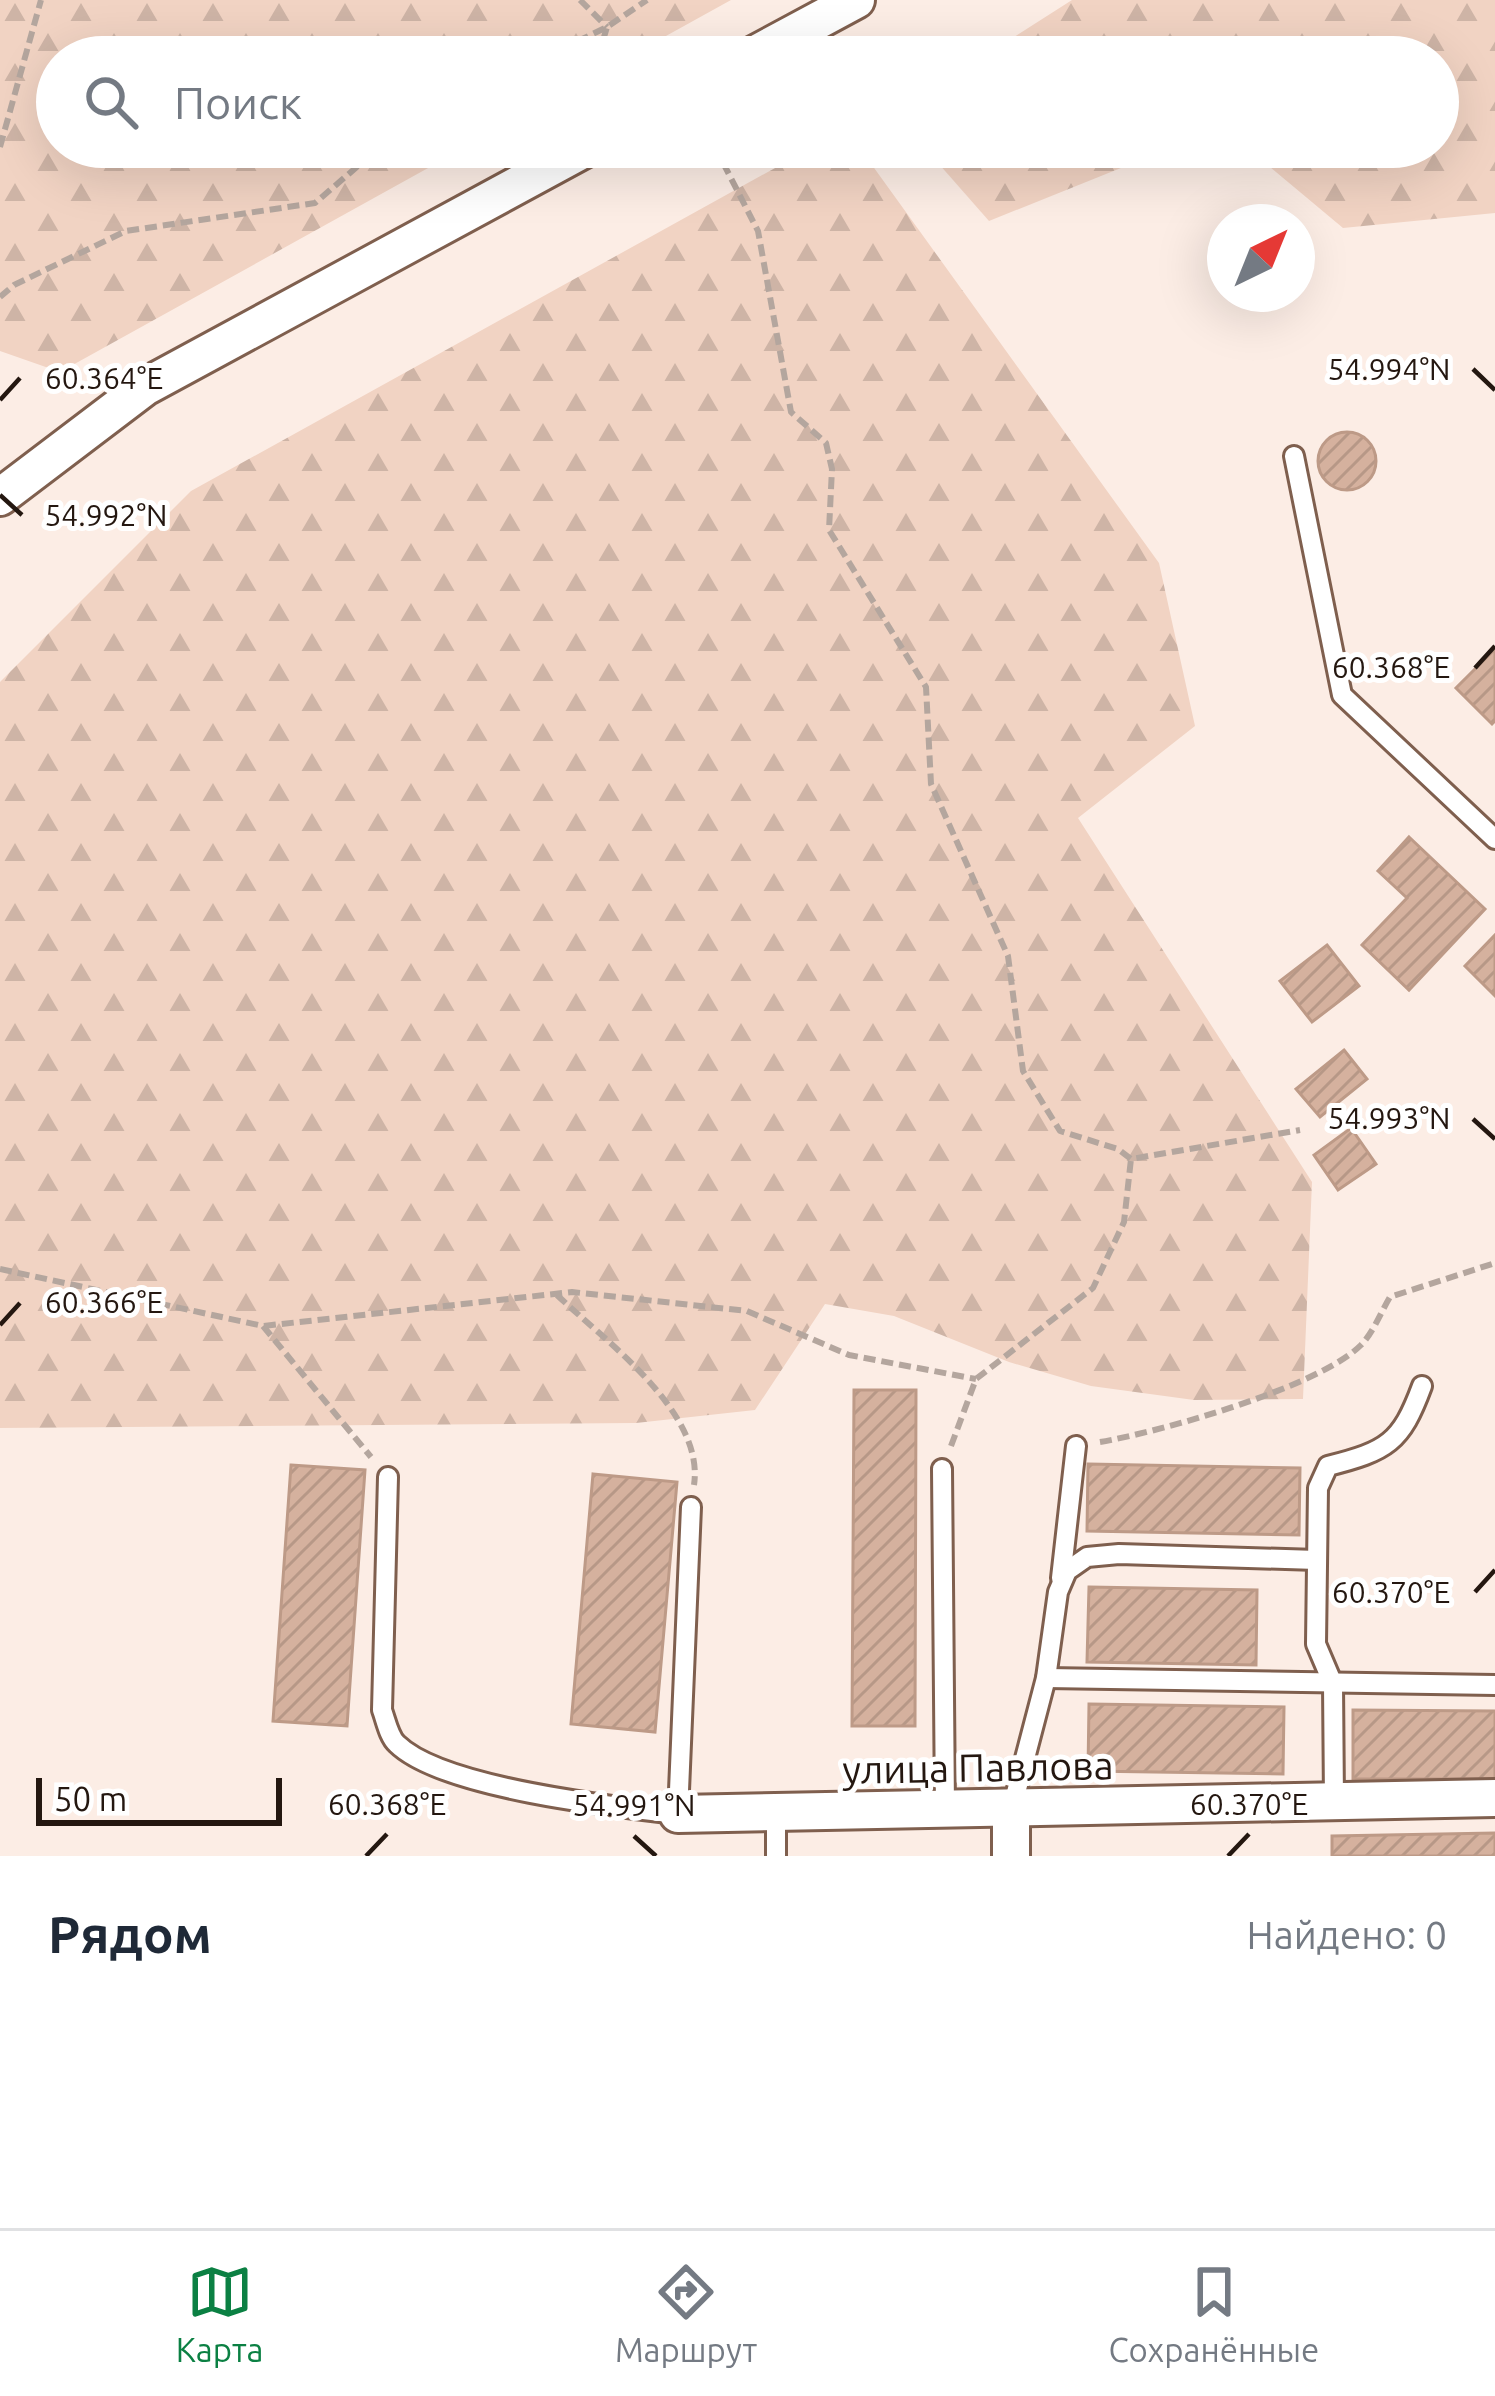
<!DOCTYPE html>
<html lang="ru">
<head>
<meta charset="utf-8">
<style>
	:root { --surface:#fff; --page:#f6f6f7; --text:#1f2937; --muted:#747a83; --line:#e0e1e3; --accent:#0b8043 }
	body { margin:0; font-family:Ubuntu,sans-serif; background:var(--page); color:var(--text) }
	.compass { position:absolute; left:1207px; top:204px; width:108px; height:108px; border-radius:50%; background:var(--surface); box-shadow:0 12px 48px #0002; rotate:43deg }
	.scale { position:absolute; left:36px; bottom:30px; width:246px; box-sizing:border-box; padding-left:12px; border:6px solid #241710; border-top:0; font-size:33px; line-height:42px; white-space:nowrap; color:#241710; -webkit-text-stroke:9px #fff; paint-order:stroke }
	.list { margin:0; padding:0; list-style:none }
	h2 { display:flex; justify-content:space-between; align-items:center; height:156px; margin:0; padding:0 48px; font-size:51px }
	h2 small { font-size:39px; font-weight:400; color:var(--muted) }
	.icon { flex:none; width:66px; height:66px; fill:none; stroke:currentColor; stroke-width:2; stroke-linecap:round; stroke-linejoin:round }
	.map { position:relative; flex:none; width:1495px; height:1856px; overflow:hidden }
	.search { position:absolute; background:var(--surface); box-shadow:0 12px 48px #0002; left:36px; right:36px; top:36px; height:132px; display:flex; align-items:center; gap:30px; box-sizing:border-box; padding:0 42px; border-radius:66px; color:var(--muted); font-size:45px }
	.sheet { height:372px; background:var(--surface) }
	nav { display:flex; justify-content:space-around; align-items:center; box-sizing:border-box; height:168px; border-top:3px solid var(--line); background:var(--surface); font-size:33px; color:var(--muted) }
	nav a { display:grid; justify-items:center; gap:6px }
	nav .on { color:var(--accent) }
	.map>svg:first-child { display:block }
	.forest { fill:url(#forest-firs) }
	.building { fill:url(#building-hatch); stroke:#bd9a87; stroke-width:3 }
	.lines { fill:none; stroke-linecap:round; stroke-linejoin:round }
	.service-casing { stroke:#7f5f4e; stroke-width:24 }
	.minor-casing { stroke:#7f5f4e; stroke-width:42 }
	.path { stroke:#b4a69e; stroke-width:6; stroke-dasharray:12 6; stroke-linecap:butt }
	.service { stroke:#fff; stroke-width:18 }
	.minor { stroke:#fff; stroke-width:36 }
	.ticks { fill:none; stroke:#241710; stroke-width:4.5 }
	.labels { text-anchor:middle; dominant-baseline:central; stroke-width:10; stroke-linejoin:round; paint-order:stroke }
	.street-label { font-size:39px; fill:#241710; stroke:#fff }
	.ticks-label { font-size:30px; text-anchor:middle; fill:#241710; stroke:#fff; stroke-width:10; stroke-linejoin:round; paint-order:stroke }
</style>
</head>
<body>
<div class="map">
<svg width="1495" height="1856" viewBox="0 0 1495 1856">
	<defs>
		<pattern id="forest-firs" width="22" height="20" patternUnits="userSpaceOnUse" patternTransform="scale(3)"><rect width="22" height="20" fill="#f1d3c3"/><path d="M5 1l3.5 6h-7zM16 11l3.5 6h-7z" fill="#ceb4a6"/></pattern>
		<pattern id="building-hatch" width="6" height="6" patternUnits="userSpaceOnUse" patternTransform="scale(3)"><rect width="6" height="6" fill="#d5b19e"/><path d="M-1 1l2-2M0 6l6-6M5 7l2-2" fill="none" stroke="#b79887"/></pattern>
	</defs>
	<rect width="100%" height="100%" fill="#fcede5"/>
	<g class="forest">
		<polygon points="0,0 731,0 628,57 57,57 57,147 466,147 60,372 0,351"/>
		<polygon points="1072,0 1495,0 1495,213 1343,228 1246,147 1438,147 1438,57 983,57"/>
		<polygon points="813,147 859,147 1159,563 1195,726 1078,818 1312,1182 1303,1399 1194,1400 1091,1386 1009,1362 894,1316 825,1304 755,1410 636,1423 0,1428 0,682 191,491"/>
		<polygon points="924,147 1173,147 989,221"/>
	</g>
	<g class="building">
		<circle cx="1347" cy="461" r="29"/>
		<polygon points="1495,649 1495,721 1492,724 1456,688"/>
		<polygon points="1409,837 1485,909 1409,990 1362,945 1407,898 1378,871"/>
		<polygon points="1495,935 1495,996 1465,966"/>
		<polygon points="1327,945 1359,986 1312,1022 1280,981"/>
		<polygon points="1344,1050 1367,1079 1320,1117 1296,1089"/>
		<polygon points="1351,1128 1376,1164 1338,1190 1314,1155"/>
		<polygon points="854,1390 916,1390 915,1726 852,1726"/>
		<polygon points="1088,1464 1300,1468 1299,1535 1087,1531"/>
		<polygon points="291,1465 365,1470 347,1726 273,1721"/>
		<polygon points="593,1474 677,1482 655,1732 571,1724"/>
		<polygon points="1089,1587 1257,1590 1256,1665 1087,1662"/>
		<polygon points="1089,1704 1284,1707 1283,1774 1088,1771"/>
		<polygon points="1353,1710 1495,1711 1495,1779 1353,1779"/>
		<polygon points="1495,1833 1495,1856 1332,1856 1332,1836"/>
	</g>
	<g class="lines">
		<defs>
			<g id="service">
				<polyline points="1294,456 1342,695 1495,839"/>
				<polyline points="942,1469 945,1809"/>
				<path d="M 388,1477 L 382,1710 C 386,1721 389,1737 397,1744 C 442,1788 614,1807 678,1814 L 691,1507"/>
				<polyline points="1061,1578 1076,1446"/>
				<polyline points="1046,1678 1495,1685"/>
				<path d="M 1334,1802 L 1333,1684 L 1316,1644 L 1318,1488 L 1328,1466 C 1387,1451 1401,1443 1422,1386"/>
				<polyline points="1012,1808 1046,1678 1058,1592 1067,1571 1087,1557 1119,1554 1317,1560"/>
				<polyline points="776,1856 776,1812"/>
			</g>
			<g id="minor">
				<polyline points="750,57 856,0"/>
				<polyline points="0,497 145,387 588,147"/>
				<polyline points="678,1814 1495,1798"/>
				<polyline points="1011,1856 1011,1810"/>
			</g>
		</defs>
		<use href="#service" class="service-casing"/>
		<use href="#minor" class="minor-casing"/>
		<g class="path">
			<polyline points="580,0 607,27"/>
			<polyline points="545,57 607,27 647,0"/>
			<polyline points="598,57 607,27"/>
			<polyline points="0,147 41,0"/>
			<polyline points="715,147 758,231 791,412 826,443 832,469 829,530 926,687 931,784 1008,956 1023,1071 1060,1131 1118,1149 1131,1159 1300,1130"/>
			<polyline points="0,297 14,285 126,231 315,203 380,147"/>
			<polyline points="0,1269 263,1326 572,1292 747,1311 849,1355 976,1379"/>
			<path d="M 557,1295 C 605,1341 705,1412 694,1485"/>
			<polyline points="263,1326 371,1457"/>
			<path d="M 1100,1442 C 1160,1432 1319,1387 1361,1345 C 1373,1333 1381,1312 1390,1297 L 1495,1263"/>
			<polyline points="951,1446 976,1379 1093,1288 1124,1222 1131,1159"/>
		</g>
		<use href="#service" class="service"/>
		<use href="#minor" class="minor"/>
	</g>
	<path class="ticks" d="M 1473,369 L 1495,390M 0,400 L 20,378M 0,495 L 22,515M 1475,668 L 1495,646M 1473,1119 L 1495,1139M 0,1325 L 20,1303M 1475,1592 L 1495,1570M 634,1836 L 656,1856M 366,1856 L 387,1834M 1228,1856 L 1249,1834"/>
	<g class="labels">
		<g class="street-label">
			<text transform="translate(978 1767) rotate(-1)">улица Павлова</text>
		</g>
	</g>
	<g class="ticks-label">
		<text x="1389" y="380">54.994°N</text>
		<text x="104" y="389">60.364°E</text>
		<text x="106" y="526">54.992°N</text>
		<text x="1391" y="678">60.368°E</text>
		<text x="1389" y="1129">54.993°N</text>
		<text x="104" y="1313">60.366°E</text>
		<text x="1391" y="1603">60.370°E</text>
		<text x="387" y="1815">60.368°E</text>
		<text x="1249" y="1815">60.370°E</text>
		<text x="634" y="1816">54.991°N</text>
	</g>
</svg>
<svg class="compass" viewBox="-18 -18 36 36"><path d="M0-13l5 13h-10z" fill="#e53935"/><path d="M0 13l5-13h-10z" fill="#747a83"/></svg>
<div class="scale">50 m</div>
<div class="search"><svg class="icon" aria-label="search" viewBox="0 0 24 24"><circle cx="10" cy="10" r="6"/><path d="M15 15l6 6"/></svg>Поиск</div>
</div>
<section class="sheet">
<h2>Рядом<small>Найдено: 0</small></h2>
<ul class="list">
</ul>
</section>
<nav>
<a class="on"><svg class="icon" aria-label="map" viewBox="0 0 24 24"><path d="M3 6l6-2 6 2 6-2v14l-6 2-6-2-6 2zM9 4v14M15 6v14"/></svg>Карта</a>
<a><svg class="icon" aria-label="directions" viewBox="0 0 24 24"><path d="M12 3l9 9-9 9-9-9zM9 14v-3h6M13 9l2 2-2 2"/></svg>Маршрут</a>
<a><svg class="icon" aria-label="saved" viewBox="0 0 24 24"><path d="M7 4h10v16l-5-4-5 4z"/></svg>Сохранённые</a>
</nav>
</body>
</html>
